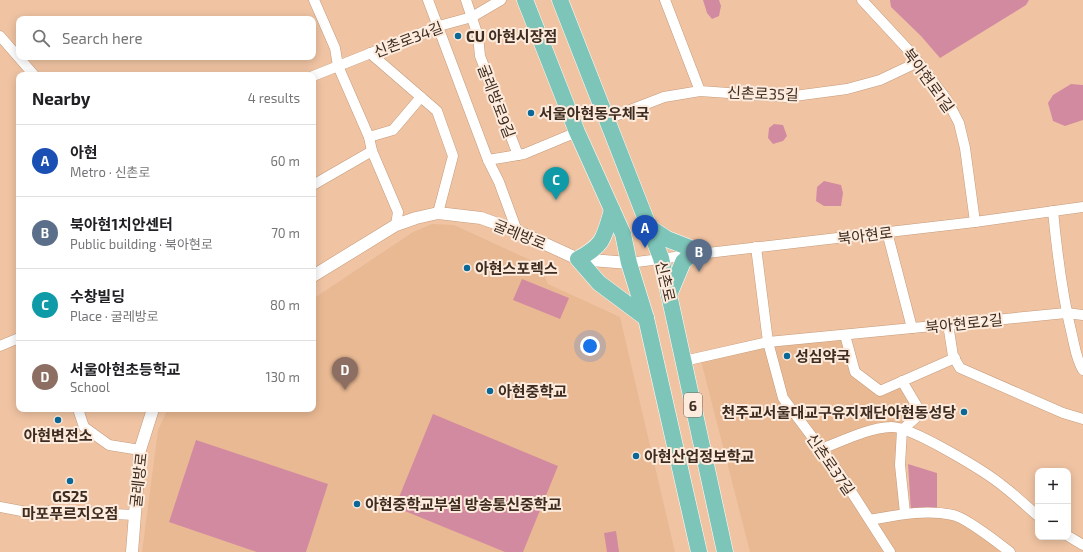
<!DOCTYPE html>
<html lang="en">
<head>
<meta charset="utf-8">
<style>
	:root { --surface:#fff; --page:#f2f2f2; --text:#202124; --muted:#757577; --line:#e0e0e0; --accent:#d93025 }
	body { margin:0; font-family:"Exo 2","Noto Sans KR",sans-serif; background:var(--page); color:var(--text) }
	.controls { position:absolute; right:12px; bottom:12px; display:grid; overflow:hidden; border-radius:8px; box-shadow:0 2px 10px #0003 }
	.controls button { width:36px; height:36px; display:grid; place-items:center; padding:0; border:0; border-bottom:1px solid var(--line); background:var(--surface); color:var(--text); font:20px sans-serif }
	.you { position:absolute; left:590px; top:346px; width:14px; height:14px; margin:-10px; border:3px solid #fff; border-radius:50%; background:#1a73e8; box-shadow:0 0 0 6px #1a73e833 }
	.badge { display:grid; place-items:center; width:26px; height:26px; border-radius:50%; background:var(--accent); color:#fff; font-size:13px; font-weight:700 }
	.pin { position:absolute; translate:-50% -33px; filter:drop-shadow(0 1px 2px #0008) }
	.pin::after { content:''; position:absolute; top:21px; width:14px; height:12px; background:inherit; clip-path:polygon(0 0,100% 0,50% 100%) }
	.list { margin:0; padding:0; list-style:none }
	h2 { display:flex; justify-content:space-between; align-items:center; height:52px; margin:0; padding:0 16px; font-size:17px }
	h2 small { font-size:13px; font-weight:400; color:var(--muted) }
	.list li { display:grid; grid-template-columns:26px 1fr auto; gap:12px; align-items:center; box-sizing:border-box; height:72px; padding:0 16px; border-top:1px solid var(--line) }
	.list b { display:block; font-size:15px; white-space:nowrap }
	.list p { margin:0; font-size:13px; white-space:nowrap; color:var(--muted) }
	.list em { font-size:13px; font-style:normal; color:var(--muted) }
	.icon { flex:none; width:22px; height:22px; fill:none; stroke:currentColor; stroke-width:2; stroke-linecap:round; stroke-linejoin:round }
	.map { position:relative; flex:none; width:1083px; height:552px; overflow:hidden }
	.search { position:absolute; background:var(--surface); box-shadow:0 2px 10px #0003; left:16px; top:16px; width:300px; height:44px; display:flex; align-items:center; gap:10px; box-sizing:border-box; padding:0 14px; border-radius:8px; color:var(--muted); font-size:15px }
	.panel { position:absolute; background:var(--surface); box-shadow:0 2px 10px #0003; left:16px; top:72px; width:300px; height:340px; border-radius:8px }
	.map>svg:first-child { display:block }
	.built { fill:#e9b993 }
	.park { fill:#d28aa1 }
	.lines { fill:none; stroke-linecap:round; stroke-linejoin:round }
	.minor-casing { stroke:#c59b7b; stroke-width:11 }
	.tertiary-casing { stroke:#c59b7b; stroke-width:13 }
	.primary-casing { stroke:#fff; stroke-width:17 }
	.minor { stroke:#fff; stroke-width:10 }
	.tertiary { stroke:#fff; stroke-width:12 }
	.primary { stroke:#7dc5b9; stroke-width:16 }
	.poi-dot { fill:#096897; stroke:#fdebdd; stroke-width:1.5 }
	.labels { text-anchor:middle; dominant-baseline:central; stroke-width:4; stroke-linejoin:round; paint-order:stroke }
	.shield { fill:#fdebdd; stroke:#776558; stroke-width:1 }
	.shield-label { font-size:14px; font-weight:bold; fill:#3d2c1f }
	.poi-label { font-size:15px; font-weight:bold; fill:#3d2c1f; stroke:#fdebdd; text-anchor:start }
	.street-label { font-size:15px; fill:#3d2c1f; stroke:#fdebdd }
</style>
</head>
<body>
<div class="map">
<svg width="1083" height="552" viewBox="0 0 1083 552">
	<rect width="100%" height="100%" fill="#f0c4a3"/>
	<g class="built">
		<polygon points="432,224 454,225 539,264 548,284 620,317 675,552 142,552 158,430 168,409 313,409 313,299 413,232"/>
		<polygon points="845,335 855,372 880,390 902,381 921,413 902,430 906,513 954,515 1010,552 750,552 700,357"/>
	</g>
	<g class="park">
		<polygon points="703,0 719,0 721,6 719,16 712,19 707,13"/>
		<polygon points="890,0 1029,0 1026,5 940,58 921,36 891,7"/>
		<polygon points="1071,84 1083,85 1083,120 1065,126 1053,121 1048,103 1053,95"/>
		<polygon points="774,124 783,125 787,136 783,141 773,144 768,138 769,128"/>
		<polygon points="824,181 841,185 843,193 841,206 824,206 816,201 817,187"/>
		<polygon points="522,279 569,298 560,319 513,300"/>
		<polygon points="433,414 558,466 523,552 505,552 395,507"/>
		<polygon points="196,440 328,484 306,552 257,552 169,522"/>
		<polygon points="908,464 937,473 937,513 911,512"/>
		<polygon points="616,531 619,552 607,552 604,533"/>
	</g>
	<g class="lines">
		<defs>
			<g id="minor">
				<polyline points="314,0 335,48 338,66 369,137 372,151 398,212 396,225"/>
				<polyline points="428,0 488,160 499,182 517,231"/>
				<polyline points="466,0 478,36 480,56 518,155 488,160"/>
				<polyline points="665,0 700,91"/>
				<polyline points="862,0 913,55 947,100 959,123 965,148 975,222"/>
				<polyline points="0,36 34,75"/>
				<polyline points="370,53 437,111 453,156 438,213"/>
				<polyline points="313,76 439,26 472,17 501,0"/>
				<polyline points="607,119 664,97 700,91 787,97 847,89 880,80 918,62"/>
				<polyline points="369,137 393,130 421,97"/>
				<polyline points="518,155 524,154 577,132"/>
				<polyline points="313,185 372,151"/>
				<path d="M 1053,211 C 1057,253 1062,294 1072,335 C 1075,347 1076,359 1083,370"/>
				<polyline points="887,232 912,328"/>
				<polyline points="756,247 768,342 783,398 840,474 890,552"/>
				<polyline points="629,263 690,255 975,222 1083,207"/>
				<polyline points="948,324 953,356 960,368 1063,413 1083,419"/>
				<polyline points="845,335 855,372 880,391 955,358"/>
				<polyline points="0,346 19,338"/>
				<polyline points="684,361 768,342 1066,313 1083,315"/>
				<polyline points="902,381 921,413 902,430 900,465 905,513"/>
				<polyline points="78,409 84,427 109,445 140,450"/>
				<path d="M 821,449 C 843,441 867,428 891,427 C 911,426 986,472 1003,486 C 1015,495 1026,506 1038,516"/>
				<polyline points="0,507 32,513 49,511 135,515"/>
				<path d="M 870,520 C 898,515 924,509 953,515 C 967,518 998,543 1010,552"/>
				<polyline points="1068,536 1083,545"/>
			</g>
			<g id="tertiary">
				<polyline points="313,276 396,225 416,218 438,213 481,218 517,231 578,259 629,263"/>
				<polyline points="132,552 140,450 153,409"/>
			</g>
			<g id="primary">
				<polyline points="525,0 577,132 623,234 629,263 646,318 699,552"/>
				<polyline points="560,0 661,258 725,552"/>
				<path d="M 612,210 C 604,238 604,245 578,259 L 599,283 L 646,318"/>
				<polyline points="649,227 667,239 703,253"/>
				<polyline points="669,295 683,262 690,255"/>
			</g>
		</defs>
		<use href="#minor" class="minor-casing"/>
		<use href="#tertiary" class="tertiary-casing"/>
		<use href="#primary" class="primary-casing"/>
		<use href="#minor" class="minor"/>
		<use href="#tertiary" class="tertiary"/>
		<use href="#primary" class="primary"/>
	</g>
	<g class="poi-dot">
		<circle cx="458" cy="36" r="4"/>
		<circle cx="531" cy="113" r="4"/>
		<circle cx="467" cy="268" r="4"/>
		<circle cx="787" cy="356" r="4"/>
		<circle cx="490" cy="391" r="4"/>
		<circle cx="964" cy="412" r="4"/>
		<circle cx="58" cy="420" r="4"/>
		<circle cx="636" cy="456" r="4"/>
		<circle cx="70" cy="481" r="4"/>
		<circle cx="357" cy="504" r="4"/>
	</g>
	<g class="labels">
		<rect class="shield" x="684" y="393" width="18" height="24" rx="3"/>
		<g class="shield-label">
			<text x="693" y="405">6</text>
		</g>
		<g class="poi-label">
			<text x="466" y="36">CU 아현시장점</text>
			<text x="539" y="113">서울아현동우체국</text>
			<text x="475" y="268">아현스포렉스</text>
			<text x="795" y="356">성심약국</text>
			<text x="498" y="391">아현중학교</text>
			<text x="956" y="412" text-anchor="end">천주교서울대교구유지재단아현동성당</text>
			<text x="58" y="435" text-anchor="middle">아현변전소</text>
			<text x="644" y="456">아현산업정보학교</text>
			<text x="70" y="496" text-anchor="middle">GS25<tspan x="70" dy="17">마포푸르지오점</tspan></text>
			<text x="365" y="504">아현중학교부설 방송통신중학교</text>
		</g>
		<g class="street-label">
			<text transform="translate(408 39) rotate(-21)">신촌로34길</text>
			<text transform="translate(929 80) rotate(54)">북아현로1길</text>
			<text transform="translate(763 93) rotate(2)">신촌로35길</text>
			<text transform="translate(497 101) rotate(69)">굴레방로9길</text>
			<text transform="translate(520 234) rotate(22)">굴레방로</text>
			<text transform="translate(865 235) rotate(-7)">북아현로</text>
			<text transform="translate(666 281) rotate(77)">신촌로</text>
			<text transform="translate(964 323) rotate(-6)">북아현로2길</text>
			<text transform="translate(831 464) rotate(55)">신촌로37길</text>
			<text transform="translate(138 480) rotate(-84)">굴레방로</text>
		</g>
	</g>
</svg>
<div class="controls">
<button>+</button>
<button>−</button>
</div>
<div class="you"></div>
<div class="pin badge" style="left:645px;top:248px;background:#1a4fb4">A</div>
<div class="pin badge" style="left:699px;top:272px;background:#5c6f8a">B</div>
<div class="pin badge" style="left:556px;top:200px;background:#0f9aa8">C</div>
<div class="pin badge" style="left:345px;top:390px;background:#8d6e63">D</div>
<div class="search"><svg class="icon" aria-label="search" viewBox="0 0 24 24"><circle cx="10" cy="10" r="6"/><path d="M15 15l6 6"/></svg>Search here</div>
<section class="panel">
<h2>Nearby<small>4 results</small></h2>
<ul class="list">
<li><span class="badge" style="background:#1a4fb4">A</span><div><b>아현</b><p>Metro · 신촌로</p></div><em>60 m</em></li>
<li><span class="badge" style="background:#5c6f8a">B</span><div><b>북아현1치안센터</b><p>Public building · 북아현로</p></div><em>70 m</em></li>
<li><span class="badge" style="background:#0f9aa8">C</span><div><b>수창빌딩</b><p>Place · 굴레방로</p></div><em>80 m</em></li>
<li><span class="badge" style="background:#8d6e63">D</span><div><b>서울아현초등학교</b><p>School</p></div><em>130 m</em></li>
</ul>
</section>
</div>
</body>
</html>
